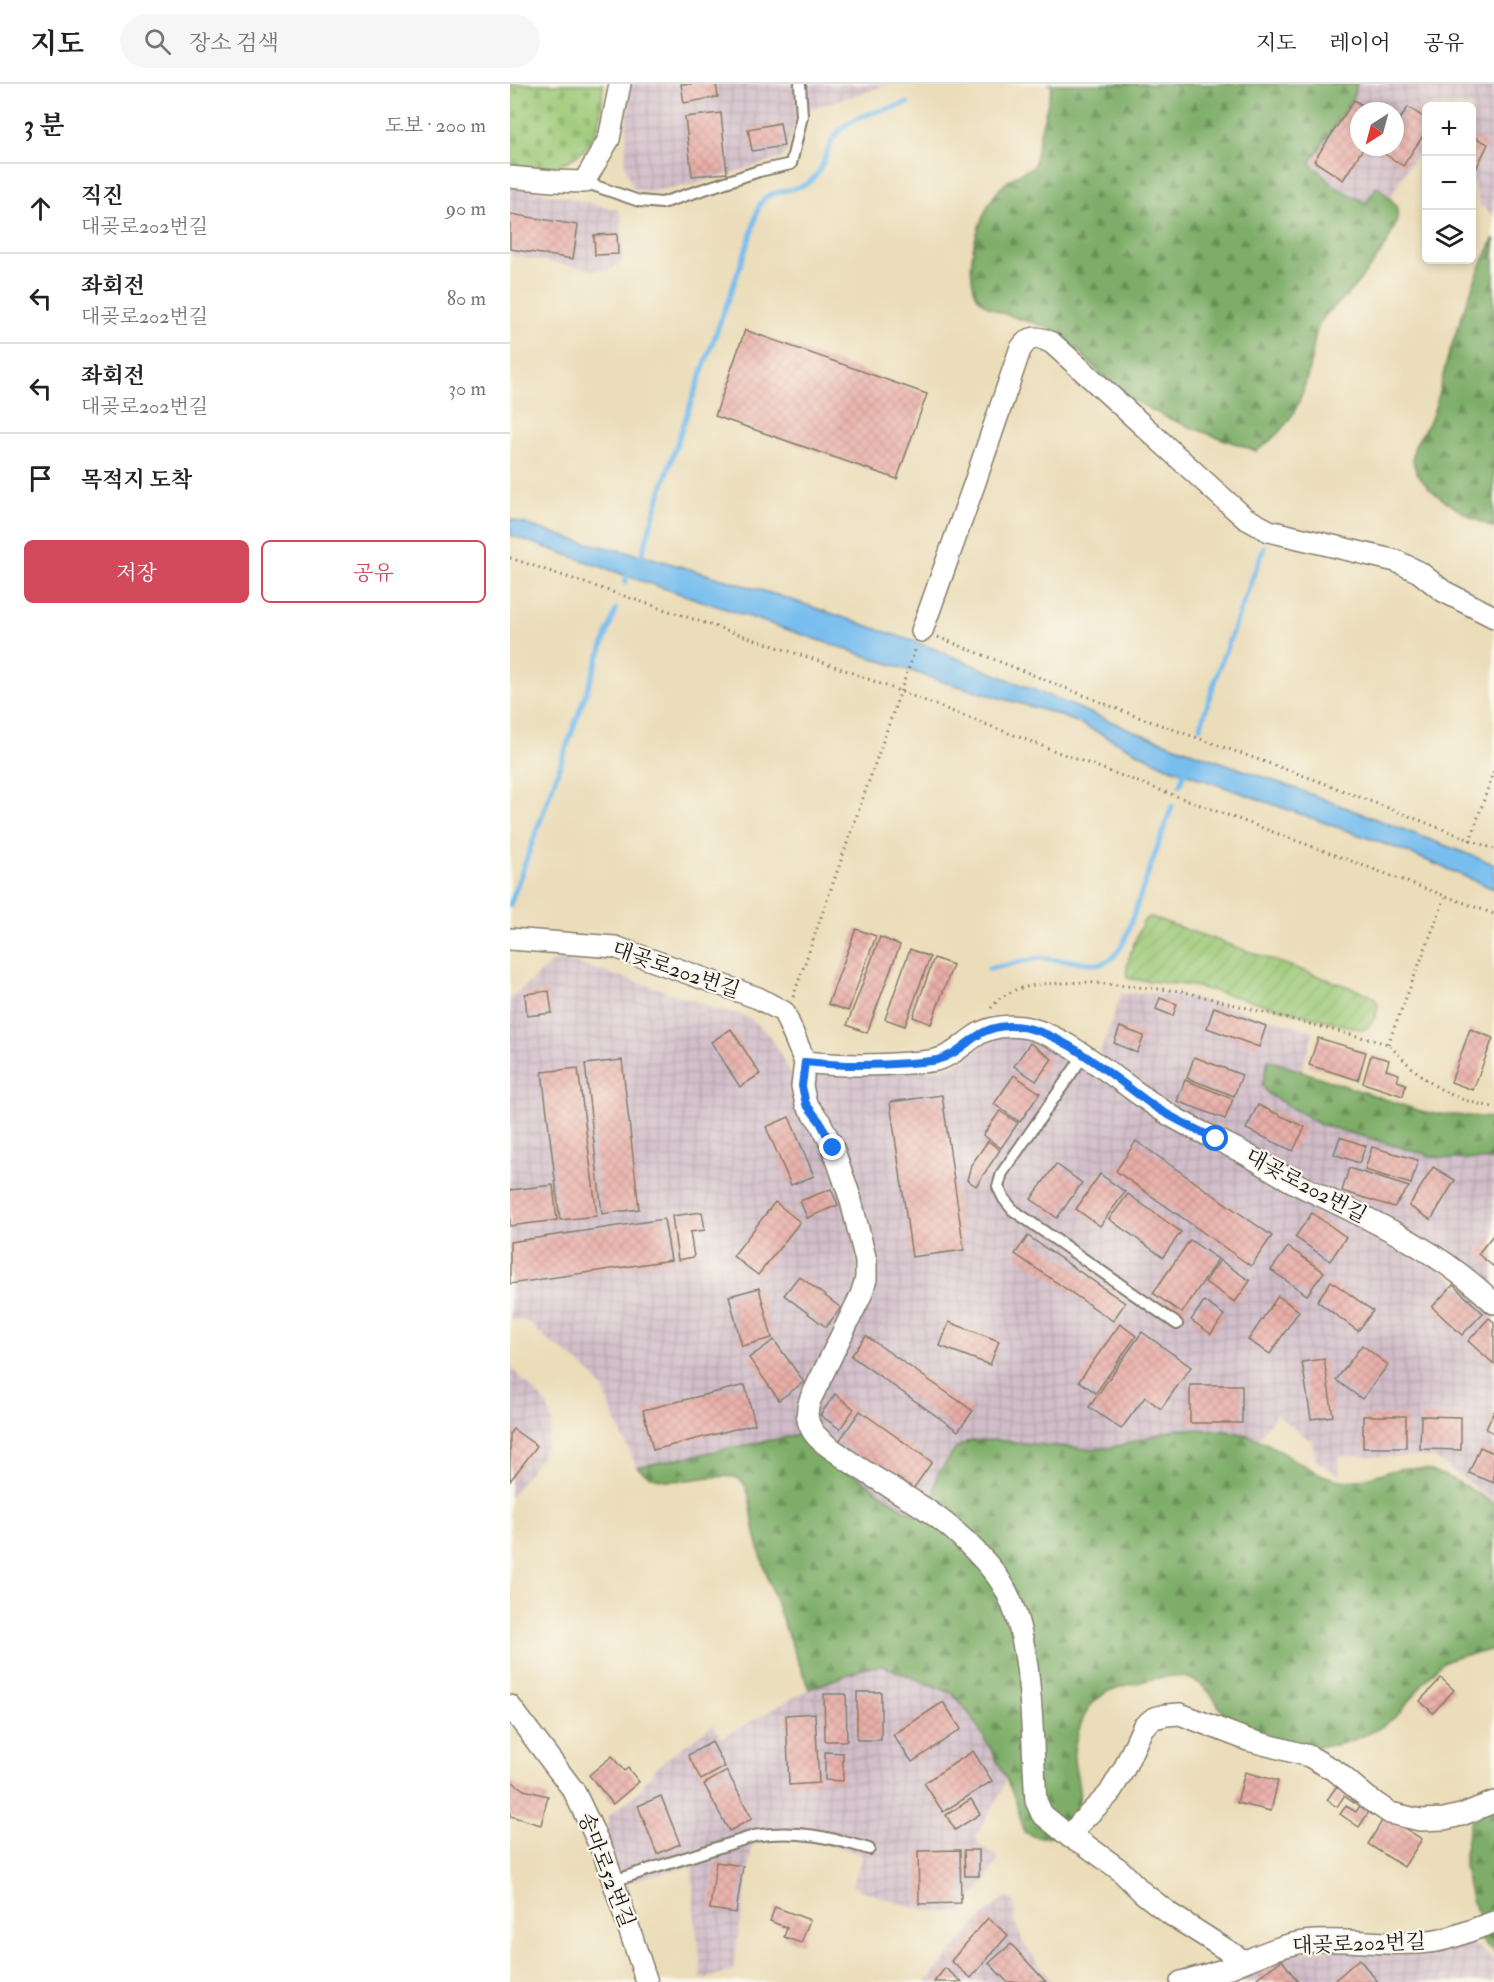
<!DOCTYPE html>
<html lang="ko">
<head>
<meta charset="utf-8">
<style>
	:root { --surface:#fff; --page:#f6f6f6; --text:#222; --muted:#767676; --line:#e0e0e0; --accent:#d1495b }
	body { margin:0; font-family:"IM FELL Double Pica","Noto Serif KR",serif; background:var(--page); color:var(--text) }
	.controls { position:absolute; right:18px; top:18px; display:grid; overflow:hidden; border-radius:9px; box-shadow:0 3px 9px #0003 }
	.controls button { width:54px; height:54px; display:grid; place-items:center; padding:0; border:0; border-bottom:2px solid var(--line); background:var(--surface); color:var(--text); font:30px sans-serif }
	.compass { position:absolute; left:840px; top:18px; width:54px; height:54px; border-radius:50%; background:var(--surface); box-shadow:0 3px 9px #0003; rotate:216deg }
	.stop { position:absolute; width:18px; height:18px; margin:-14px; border:4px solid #1a73e8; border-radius:50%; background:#fff }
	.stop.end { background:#1a73e8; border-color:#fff; box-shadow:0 2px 6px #0008 }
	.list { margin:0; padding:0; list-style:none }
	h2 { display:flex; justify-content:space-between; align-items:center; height:78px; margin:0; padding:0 24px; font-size:26px }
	h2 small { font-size:20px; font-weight:400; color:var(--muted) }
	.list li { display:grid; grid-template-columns:39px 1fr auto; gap:18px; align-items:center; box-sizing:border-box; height:90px; padding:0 24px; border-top:2px solid var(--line) }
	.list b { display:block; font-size:22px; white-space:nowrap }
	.list p { margin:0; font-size:20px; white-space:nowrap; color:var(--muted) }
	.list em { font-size:20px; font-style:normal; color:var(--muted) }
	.actions { display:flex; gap:12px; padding:18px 24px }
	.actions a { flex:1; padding:14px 0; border:2px solid var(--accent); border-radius:9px; text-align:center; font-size:21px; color:var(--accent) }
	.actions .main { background:var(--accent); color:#fff }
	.icon { flex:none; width:33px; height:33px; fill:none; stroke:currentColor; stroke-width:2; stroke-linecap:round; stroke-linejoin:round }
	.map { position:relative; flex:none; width:984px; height:1898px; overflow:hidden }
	header { display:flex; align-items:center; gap:36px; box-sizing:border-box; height:84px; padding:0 30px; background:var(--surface); border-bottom:2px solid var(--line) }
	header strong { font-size:28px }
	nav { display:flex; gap:33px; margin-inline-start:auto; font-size:21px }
	.search { width:420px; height:54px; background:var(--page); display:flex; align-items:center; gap:15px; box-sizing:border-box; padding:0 21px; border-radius:33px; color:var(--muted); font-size:22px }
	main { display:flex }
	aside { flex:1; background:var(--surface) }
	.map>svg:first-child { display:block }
	.industrial { fill:url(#industrial-grid); fill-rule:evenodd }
	.forest { fill:url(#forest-firs); stroke:#4c6442; stroke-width:1.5 }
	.cemetery { fill:url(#cemetery-stones); stroke:#5c724a; stroke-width:1.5 }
	.garden { fill:url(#garden-furrows); stroke:#5c724a; stroke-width:1.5 }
	.water { fill:#77bdee; stroke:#4a6c85; stroke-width:1.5 }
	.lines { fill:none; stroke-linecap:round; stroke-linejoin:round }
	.stream { stroke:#77bdee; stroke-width:5 }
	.building { fill:url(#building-cross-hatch) }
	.service-casing { stroke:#847c6a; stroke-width:14 }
	.minor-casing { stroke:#847c6a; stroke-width:24 }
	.path { stroke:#847c6a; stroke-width:3; stroke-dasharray:1.5 4.5; stroke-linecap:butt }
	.service { stroke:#fff; stroke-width:10 }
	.minor { stroke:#fff; stroke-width:21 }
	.route { stroke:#1a73e8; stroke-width:8 }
	.labels { text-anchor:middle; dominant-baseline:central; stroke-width:4.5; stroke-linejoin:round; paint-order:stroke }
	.street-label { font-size:21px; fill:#1c1c1c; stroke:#fbf7ec }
</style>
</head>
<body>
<header>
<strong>지도</strong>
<div class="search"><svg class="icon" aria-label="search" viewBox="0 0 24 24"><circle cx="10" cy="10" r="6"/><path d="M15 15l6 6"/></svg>장소 검색</div>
<nav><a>지도</a><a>레이어</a><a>공유</a></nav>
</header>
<main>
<aside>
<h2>3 분<small>도보 · 200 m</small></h2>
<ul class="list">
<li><svg class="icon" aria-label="ahead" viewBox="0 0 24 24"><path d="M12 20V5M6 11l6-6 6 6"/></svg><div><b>직진</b><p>대곶로202번길</p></div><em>90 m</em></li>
<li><svg class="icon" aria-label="left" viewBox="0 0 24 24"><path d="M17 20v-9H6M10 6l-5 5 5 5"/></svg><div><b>좌회전</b><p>대곶로202번길</p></div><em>80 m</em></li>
<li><svg class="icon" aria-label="left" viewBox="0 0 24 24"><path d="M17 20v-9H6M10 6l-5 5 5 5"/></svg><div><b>좌회전</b><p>대곶로202번길</p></div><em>30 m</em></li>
<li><svg class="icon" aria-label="arrive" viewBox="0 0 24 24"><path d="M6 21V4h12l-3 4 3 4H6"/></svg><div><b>목적지 도착</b></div></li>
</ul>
<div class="actions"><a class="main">저장</a><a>공유</a></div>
</aside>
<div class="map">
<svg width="984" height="1898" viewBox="0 0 984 1898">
	<defs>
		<pattern id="industrial-grid" width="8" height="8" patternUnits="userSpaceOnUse" patternTransform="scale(1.5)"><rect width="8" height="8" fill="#d1bdc9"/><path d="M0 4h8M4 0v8" fill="none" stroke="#b3a2ac"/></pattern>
		<pattern id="forest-firs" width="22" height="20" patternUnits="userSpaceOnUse" patternTransform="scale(1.5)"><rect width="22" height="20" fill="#7dad68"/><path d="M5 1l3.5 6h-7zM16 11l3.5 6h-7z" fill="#668c55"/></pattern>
		<pattern id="cemetery-stones" width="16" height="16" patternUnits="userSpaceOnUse" patternTransform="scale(1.5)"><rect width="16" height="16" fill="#9cc977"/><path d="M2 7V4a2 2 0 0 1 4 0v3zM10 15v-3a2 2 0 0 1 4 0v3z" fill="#86ac66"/></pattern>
		<pattern id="garden-furrows" width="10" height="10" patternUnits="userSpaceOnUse" patternTransform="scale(1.5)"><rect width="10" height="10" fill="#9cc977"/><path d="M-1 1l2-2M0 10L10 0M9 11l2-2" fill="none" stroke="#86ac66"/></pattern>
		<pattern id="building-cross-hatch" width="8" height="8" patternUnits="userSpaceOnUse" patternTransform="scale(1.5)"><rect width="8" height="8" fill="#e9aea8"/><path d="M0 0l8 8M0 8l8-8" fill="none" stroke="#c79590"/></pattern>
	</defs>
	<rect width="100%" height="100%" fill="#fbf7ec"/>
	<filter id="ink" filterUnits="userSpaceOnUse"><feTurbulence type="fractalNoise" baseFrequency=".0167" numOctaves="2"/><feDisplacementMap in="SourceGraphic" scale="12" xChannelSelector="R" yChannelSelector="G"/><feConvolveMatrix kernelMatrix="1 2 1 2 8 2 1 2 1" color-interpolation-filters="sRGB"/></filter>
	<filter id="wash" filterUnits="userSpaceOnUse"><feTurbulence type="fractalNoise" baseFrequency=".008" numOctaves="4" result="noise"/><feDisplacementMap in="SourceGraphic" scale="24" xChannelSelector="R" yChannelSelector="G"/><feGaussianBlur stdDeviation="1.35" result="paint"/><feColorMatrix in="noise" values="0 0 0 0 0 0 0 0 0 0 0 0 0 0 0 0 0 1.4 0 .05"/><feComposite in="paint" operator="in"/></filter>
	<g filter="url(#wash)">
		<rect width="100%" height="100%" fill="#ebddb9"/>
		<g class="industrial">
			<polygon points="119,0 380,0 297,26 287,33 277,65 272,74 185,100 138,108 130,107 122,102 115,81"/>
			<path d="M 847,0 L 984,0 L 984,132 L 970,121 L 962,94 L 962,22 L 916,22 L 916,65 L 911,63 L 880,113 L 867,102 L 857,119 L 825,103 L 800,79 L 842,15 ZM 849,27 L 885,27 L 885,63 L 849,63 Z"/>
			<polygon points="0,100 108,126 111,132 113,175 109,180 101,185 83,186 0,171"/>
			<polygon points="48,874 144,903 208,926 229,930 242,936 256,948 266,962 281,991 358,990 426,985 442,982 456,975 475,959 488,952 503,950 527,955 908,1168 984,1227 984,1417 924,1373 828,1372 830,1392 806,1377 802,1358 766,1330 748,1355 736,1351 714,1347 667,1345 601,1364 575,1365 486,1356 459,1357 446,1364 436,1375 423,1435 412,1434 392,1424 322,1374 286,1351 127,1383 109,1345 94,1307 84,1293 62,1273 36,1255 18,1238 8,1235 0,1236 0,915"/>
			<polygon points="639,909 671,912 695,917 804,947 791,988 758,977 898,1065 940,1075 984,1076 984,1210 668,1029 589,972 611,910"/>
			<polygon points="0,1283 37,1320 42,1338 36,1362 29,1375 0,1413"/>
			<polygon points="373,1582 442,1609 451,1618 478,1662 495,1694 493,1706 466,1752 468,1760 487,1773 486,1780 454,1828 427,1828 405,1824 350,1806 342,1802 353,1771 325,1762 287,1756 250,1756 242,1763 223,1887 191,1896 190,1873 184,1826 182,1782 131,1794 113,1801 98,1754 98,1732 125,1711 146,1684 160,1672 203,1641 211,1654 299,1605 358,1583"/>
			<polygon points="495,1813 504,1817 505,1839 514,1860 542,1898 416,1898 468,1837"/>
			<polygon points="956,1855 984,1876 984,1898 735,1898 728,1889 781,1869"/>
		</g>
		<g class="forest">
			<path d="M 539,0 L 847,0 L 842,15 L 800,79 L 825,103 L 856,119 L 867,102 C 873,108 882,114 886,122 C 896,145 849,198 834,214 C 827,222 816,228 811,237 C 804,248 804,260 802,272 C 793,315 784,342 746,367 C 699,349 645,335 605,303 C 584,286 564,258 540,245 C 522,236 476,230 467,212 C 457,191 462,161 470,140 C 480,112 495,93 524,83 L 530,50 L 542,2 Z"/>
			<path d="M 984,154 L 984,444 C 959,433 906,406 903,376 C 901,360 915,348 921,335 C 929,315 932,293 938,273 C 951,233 965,191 984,154 Z"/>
			<polygon points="758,976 916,1029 984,1034 984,1076 940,1075 921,1072 809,1040 758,1010 752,1002"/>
			<path d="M 667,1345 C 693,1346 723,1344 748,1355 C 772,1366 800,1389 825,1395 C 849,1402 872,1386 896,1384 C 929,1382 957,1404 984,1419 L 984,1564 C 968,1573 948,1568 932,1579 C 915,1592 906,1611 891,1627 C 879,1640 862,1649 845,1655 C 831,1661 811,1664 796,1662 C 778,1660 736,1650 723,1639 C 708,1627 703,1604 683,1596 C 665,1588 644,1595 626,1599 C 592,1605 575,1619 567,1653 C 565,1660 563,1668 564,1675 C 565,1688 571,1703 569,1716 C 567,1737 549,1756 526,1753 C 522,1752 517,1749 514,1748 C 510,1735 508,1720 502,1708 C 490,1680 463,1630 442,1609 L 373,1582 L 358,1583 L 299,1605 C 279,1554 258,1502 245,1449 C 241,1433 242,1395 224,1393 C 192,1389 154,1409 127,1383 L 286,1351 L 298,1355 L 322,1374 L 392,1424 L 412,1434 L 423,1434 L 425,1402 L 429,1388 L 446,1364 L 459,1357 L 486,1356 L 575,1365 L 601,1364 Z"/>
			<polygon points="984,1722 984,1868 971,1856 969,1830 961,1816 954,1783 954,1770 961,1736"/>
		</g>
		<path class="cemetery" d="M 0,0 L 93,0 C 92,12 92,25 89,37 C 81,79 36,89 0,84 Z"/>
		<path class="garden" d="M 641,833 L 856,909 C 858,910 864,913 865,915 C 873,923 861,943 853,946 L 684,902 L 621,895 L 617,893 C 614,879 628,851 633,838 L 637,834 Z"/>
		<polygon class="water" points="0,435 68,457 139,473 270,512 417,562 629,649 787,705 984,780 984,805 897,768 655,682 567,638 540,628 437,599 132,497 0,451"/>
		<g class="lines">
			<g class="stream">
				<path d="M 130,478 C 155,387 188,299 220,211 C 227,191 234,171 241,150 C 244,141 246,129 250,120 C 259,104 283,109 298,99 C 315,87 314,68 325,52 C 340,30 374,27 398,19"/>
				<polyline points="115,499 119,487"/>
				<polyline points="690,644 709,584 754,463"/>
				<polyline points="670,701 676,683"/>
				<polyline points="0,821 106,525"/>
				<path d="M 479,885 L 528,874 L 590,880 C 603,876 607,870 614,858 L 662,722"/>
			</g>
		</g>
		<g id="blocks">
			<g class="building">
				<polygon points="171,0 206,0 208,13 174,19"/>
				<polygon points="844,16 861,27 849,27 849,63 854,63 833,96 804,77"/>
				<polygon points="898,23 916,35 916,47 893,82 869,66 872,63 885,63 885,43"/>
				<polygon points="211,29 217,89 182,92 175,33"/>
				<polygon points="270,39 274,62 242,67 238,45"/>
				<polygon points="962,52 978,60 966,85 962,83"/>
				<polygon points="0,130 68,141 63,175 0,165"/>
				<polygon points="107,150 108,170 85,171 84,151"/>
				<polygon points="235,246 417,310 387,395 205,332"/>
				<polygon points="346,845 366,852 338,927 318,920"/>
				<polygon points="370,853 390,861 357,949 337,941"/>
				<polygon points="400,865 420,873 395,942 375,935"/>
				<polygon points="424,874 443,881 421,940 403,933"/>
				<polygon points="39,907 42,929 17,932 15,910"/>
				<polygon points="650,914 667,920 663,932 646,925"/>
				<polygon points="704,923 756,942 749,963 697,944"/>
				<polygon points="610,943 634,952 627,969 604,959"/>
				<polygon points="221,945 250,990 230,1003 201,958"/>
				<polygon points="960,945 983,954 963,1006 941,998"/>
				<polygon points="808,954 856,968 848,996 799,981"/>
				<polygon points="520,959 542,975 526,997 504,982"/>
				<polygon points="861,971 879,976 876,986 889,990 887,997 896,1000 893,1012 853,999"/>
				<polygon points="684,973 732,991 724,1012 677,994"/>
				<polygon points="112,976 129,1125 92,1130 75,980"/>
				<polygon points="68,984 87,1132 50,1136 32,988"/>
				<polygon points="504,991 530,1009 510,1038 484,1020"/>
				<polygon points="675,996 723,1015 715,1035 667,1017"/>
				<polygon points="432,1011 454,1166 402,1173 380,1018"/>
				<polygon points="748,1021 795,1043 783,1067 736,1045"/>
				<polygon points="490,1027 508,1039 491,1064 473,1051"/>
				<polygon points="279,1033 304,1092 281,1101 256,1043"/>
				<polygon points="830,1053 856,1062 849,1079 824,1070"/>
				<polygon points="478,1057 490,1066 466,1102 457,1096 461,1081"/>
				<polygon points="626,1057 762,1152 741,1182 606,1087"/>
				<polygon points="862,1063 908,1076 901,1100 855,1086"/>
				<polygon points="546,1080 572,1099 547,1134 521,1115"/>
				<polygon points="923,1083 945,1096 921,1136 899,1122"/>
				<polygon points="839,1084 899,1103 884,1123 832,1107"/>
				<polygon points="590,1090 615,1108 590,1142 566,1125"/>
				<polygon points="43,1101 47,1136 0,1142 0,1106"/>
				<polygon points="321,1105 328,1121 297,1134 290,1117"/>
				<polygon points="618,1110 671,1148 653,1173 599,1135"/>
				<polygon points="265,1118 290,1138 248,1191 223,1172"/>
				<polygon points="192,1128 195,1146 180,1148 184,1173 168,1176 162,1132"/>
				<polygon points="802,1129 836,1153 820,1177 785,1153"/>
				<polygon points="154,1135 161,1176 0,1200 0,1158"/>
				<polygon points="984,1150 984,1183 968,1170"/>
				<polygon points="518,1152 615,1219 603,1237 505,1170"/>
				<polygon points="680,1156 708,1175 672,1229 643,1209"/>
				<polygon points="778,1163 814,1188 797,1211 761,1186"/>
				<polygon points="710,1176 740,1197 725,1218 695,1198"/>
				<polygon points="289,1192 331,1224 316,1243 274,1211"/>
				<polygon points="821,1197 863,1227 848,1247 807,1217"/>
				<polygon points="943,1201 973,1229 952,1251 922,1223"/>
				<polygon points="249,1204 262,1254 232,1262 219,1212"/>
				<polygon points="768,1212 789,1227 760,1270 738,1256"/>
				<polygon points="694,1217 714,1231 701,1250 681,1236"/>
				<polygon points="979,1234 984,1238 984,1280 958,1257"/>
				<polygon points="439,1238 489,1257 480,1281 430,1262"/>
				<polygon points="610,1240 626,1252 586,1309 569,1297"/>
				<polygon points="632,1248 681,1283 651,1325 635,1313 611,1345 579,1323"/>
				<polygon points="356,1252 463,1327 448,1347 341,1272"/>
				<polygon points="264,1256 294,1298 269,1316 239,1274"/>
				<polygon points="852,1261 878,1281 852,1315 826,1296"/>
				<polygon points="814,1275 823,1332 801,1335 792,1278"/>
				<polygon points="235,1301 245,1340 143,1366 133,1326"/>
				<rect x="680" y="1301" width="52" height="38"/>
				<polygon points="325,1310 344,1325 330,1345 310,1331"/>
				<polygon points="350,1327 422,1378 401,1408 329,1357"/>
				<polygon points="984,1327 984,1349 976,1345"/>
				<rect x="853" y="1332" width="43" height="32"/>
				<polygon points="911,1332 951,1333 951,1366 910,1365"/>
				<polygon points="3,1345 27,1362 0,1397 0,1349"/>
				<polygon points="970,1363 984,1369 984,1399 959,1389"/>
				<polygon points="931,1594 944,1606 923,1629 910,1617"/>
				<rect x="347" y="1608" width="24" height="48"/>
				<polygon points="314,1610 336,1610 337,1657 315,1657"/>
				<polygon points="433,1618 451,1645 402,1678 383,1651"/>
				<polygon points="305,1629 309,1699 279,1701 276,1631"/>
				<polygon points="202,1658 215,1683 191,1696 178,1671"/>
				<polygon points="463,1667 482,1697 433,1728 414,1699"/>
				<polygon points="315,1668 333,1669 333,1697 315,1696"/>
				<polygon points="102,1672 114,1687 118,1684 129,1698 103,1720 79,1691"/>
				<polygon points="217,1687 242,1735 219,1747 194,1700"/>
				<polygon points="735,1688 768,1697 761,1727 727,1719"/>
				<polygon points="0,1696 14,1706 38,1712 31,1741 0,1732"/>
				<polygon points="829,1699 849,1712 844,1719 834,1712 827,1723 817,1716"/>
				<polygon points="151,1712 170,1760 147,1770 128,1722"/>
				<polygon points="461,1715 470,1730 445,1746 436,1731"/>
				<polygon points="853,1717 862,1723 849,1743 830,1730 836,1722 846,1728"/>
				<polygon points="875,1732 912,1755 894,1783 858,1760"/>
				<polygon points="450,1766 451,1819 409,1820 408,1767"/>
				<polygon points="454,1766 469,1766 469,1792 455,1792"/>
				<polygon points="206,1778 233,1782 226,1829 200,1825"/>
				<polygon points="265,1823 300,1836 291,1859 274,1853 277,1844 260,1837"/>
				<polygon points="478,1834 498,1851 461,1894 441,1877"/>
				<polygon points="501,1860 536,1898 497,1898 479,1879"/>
				<polygon points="849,1875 868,1898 823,1898"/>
				<polygon points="772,1876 788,1898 750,1898 747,1894"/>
				<polygon points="435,1884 452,1898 424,1898"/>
			</g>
		</g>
	</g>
	<g filter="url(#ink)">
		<use href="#blocks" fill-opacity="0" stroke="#847c6a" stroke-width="1.5"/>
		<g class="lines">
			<defs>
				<g id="service">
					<polyline points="74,98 129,117 152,119 249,87 281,80 292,32 290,0"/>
					<polyline points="574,971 492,1089 488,1103 494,1115 503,1126 667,1240"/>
					<path d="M 103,1797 L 244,1752 C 286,1745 319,1753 359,1765"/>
				</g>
				<g id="minor">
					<polyline points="0,93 43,97 74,98 99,55 110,0"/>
					<path d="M 412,547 L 465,398 L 510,266 C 519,251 528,252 542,259 C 607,317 670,376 735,434 L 759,447 L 886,477 L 909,488 L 933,507 L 984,533"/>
					<path d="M 0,855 L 105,863 L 248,914 L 274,928 L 295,978 C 330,982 364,982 399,979 C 408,978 417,978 426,976 C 442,972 451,962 464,953 C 478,943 495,941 512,943 C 558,949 621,1009 663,1033 C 685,1046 709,1056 732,1068 C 753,1079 773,1094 795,1104 C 863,1137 928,1165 984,1219"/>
					<path d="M 295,978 L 292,1002 L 296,1020 L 310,1038 L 323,1064 L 340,1113 L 356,1177 L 356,1195 L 351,1211 L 300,1316 C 296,1327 296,1336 302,1346 C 309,1358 323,1365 333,1373 C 371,1400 416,1420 450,1452 C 464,1465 485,1487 494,1503 C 525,1559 521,1654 526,1717 L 532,1730 L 560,1753"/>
					<polyline points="0,1622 64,1707 94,1770 137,1898"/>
					<polyline points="734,1877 660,1830 633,1809 610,1786 574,1760 560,1753 570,1739 599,1710 614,1685 633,1643 644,1634 656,1631 670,1630 738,1656 799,1672 827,1688 858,1714 880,1729 910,1736 934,1735 951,1731 984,1718"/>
					<path d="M 671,1898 C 686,1894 701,1890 716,1885 C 742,1875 766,1862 794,1858 C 835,1853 877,1863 918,1858 C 941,1856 963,1845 984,1838"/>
				</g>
			</defs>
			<use href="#service" class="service-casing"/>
			<use href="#minor" class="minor-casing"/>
			<g class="path">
				<polyline points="0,474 327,583 553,670 984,830"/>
				<polyline points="428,553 623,631 803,695 984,765"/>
				<polyline points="960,757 984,686"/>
				<polyline points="283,913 405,566"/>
				<path d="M 481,924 L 490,914 L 507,905 L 530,900 L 574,898 L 671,907 L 878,960 C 912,995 934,1015 984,1023"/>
				<polyline points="878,960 935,814"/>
			</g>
			<use href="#service" class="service"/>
			<use href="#minor" class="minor"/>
		</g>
	</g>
	<g class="lines" filter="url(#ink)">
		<path class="route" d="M 323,1064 L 310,1038 L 296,1020 L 292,1002 L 295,978 C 330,982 364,982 399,979 C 408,978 418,978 427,976 C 457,968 463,943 499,942 C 548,941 606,996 645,1023 C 664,1035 685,1045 706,1055"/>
	</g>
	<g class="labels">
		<g class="street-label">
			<text transform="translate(166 886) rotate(19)">대곶로202번길</text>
			<text transform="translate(796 1102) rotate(28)">대곶로202번길</text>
			<text transform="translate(96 1786) rotate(69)">송마로52번길</text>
			<text transform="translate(849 1860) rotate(-2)">대곶로202번길</text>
		</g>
	</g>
</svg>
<div class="controls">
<button>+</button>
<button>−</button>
<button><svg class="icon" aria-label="layers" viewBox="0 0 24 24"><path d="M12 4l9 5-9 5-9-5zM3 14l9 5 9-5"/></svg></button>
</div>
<svg class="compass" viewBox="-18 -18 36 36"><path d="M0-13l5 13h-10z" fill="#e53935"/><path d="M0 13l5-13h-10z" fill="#767676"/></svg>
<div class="stop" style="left:706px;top:1055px"></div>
<div class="stop end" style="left:323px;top:1064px"></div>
</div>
</main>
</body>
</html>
